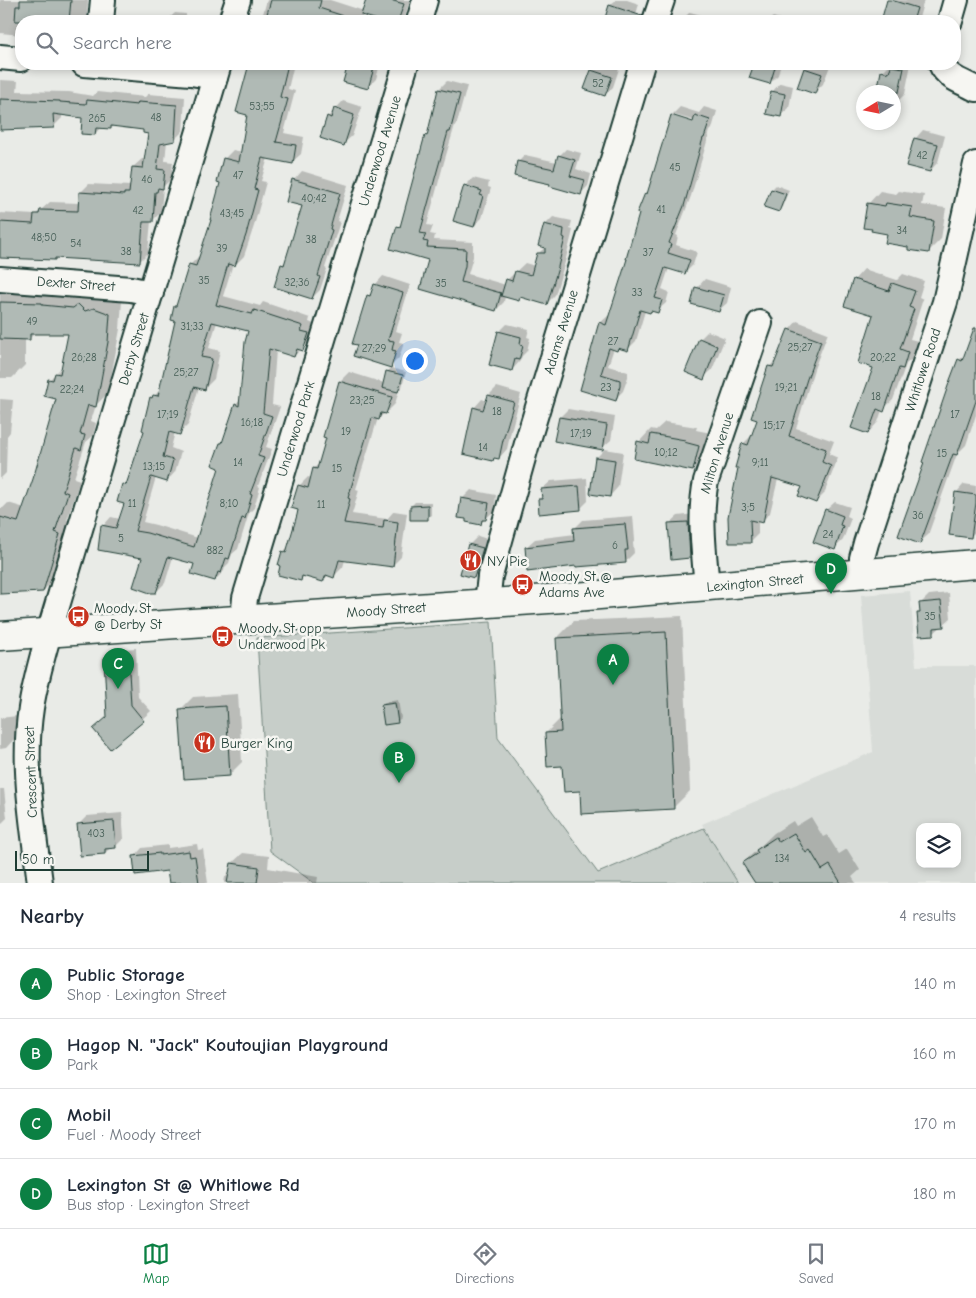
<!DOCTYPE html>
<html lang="en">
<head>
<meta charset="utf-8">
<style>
	:root { --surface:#fff; --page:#f2f2f3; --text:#1f2937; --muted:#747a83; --line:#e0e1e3; --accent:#0b8043 }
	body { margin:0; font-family:"Comic Neue",sans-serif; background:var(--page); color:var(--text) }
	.controls { position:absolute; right:15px; bottom:15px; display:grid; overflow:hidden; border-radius:10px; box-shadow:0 2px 8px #0003 }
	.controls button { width:45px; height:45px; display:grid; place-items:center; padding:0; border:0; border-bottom:1px solid var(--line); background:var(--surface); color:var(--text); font:25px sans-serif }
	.compass { position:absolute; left:856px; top:85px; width:45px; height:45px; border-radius:50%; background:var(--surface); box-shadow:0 2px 8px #0003; rotate:260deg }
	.scale { position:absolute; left:15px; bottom:12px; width:134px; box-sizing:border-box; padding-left:5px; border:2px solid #1f3d34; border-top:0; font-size:14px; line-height:18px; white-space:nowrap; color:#1f3d34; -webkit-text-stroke:4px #f6f6f2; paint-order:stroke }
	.you { position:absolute; left:414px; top:360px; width:18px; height:18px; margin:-12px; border:4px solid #fff; border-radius:50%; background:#1a73e8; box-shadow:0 0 0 8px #1a73e833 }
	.badge { display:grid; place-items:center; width:32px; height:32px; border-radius:50%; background:var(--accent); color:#fff; font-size:16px; font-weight:700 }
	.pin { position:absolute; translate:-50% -41px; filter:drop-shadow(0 1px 2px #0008) }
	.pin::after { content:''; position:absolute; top:26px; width:18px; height:15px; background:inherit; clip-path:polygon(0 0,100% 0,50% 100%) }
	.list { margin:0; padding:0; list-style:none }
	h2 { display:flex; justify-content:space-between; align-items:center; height:65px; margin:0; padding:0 20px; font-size:21px }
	h2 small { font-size:16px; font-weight:400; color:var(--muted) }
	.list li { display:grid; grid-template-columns:32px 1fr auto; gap:15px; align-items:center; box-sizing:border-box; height:70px; padding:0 20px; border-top:1px solid var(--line) }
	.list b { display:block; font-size:19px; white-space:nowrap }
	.list p { margin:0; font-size:16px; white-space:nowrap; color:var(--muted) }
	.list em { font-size:16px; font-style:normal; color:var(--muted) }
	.icon { flex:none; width:28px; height:28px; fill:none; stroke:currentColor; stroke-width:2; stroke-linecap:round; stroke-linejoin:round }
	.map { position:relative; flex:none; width:976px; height:883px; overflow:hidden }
	.search { position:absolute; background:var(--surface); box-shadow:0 2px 8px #0003; left:15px; right:15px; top:15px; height:55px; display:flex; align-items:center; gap:12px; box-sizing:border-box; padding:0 18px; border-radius:20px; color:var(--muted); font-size:19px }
	.sheet { height:345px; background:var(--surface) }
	nav { display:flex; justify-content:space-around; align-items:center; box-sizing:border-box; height:70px; border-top:1px solid var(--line); background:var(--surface); font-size:14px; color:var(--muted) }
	nav a { display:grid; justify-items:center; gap:2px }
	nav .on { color:var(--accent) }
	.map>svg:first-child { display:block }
	.built { fill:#d8dcd8; fill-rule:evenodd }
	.green { fill:#c7cec9; stroke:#73867e }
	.shadow { fill:#0003; fill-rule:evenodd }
	.building { fill:#b0bab5; stroke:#1f3d34; fill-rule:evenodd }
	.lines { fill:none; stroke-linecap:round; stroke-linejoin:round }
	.minor-casing { stroke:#1f3d34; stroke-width:28 }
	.major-casing { stroke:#1f3d34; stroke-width:31 }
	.minor { stroke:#f6f6f2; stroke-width:24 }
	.major { stroke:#f6f6f2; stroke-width:28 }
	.labels { text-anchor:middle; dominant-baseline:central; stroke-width:5; stroke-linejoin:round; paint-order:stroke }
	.number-label { font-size:11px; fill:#435c54 }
	.street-label { font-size:14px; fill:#1f3d34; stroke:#f6f6f2 }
	.poi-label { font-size:14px; fill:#1f3d34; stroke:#f6f6f2; text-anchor:start }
</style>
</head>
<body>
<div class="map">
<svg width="976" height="883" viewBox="0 0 976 883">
	<rect width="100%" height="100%" fill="#e9ebe7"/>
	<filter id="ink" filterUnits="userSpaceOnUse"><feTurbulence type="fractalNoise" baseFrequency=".02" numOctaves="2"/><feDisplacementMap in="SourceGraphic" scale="10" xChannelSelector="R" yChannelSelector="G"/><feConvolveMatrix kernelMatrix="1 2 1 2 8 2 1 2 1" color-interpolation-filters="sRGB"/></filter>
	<g filter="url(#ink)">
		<path class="built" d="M 910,591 L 916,666 L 976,666 L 976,883 L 738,883 L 702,824 L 873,752 L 861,595 ZM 920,827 L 957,827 L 957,864 L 920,864 Z"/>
		<polygon class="green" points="491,622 498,738 598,873 704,828 738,883 314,883 270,851 257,638"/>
		<g class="shadow">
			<polygon points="0,0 88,0 87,15 91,15 91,21 21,21 21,35 0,33"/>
			<polygon points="267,0 330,0 364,11 367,0 410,0 405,16 400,21 385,21 363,15 361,21 261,21"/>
			<polygon points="616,0 627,0 639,4 634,21 605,21 610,5"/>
			<polygon points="888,0 924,0 919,18 916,21 882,21"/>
			<polygon points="690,12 716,19 716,21 681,21"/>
			<polygon points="175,13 186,14 186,17 212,19 212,21 166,21"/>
			<polygon points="773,17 787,21 768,21"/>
			<polygon points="469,18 478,21 466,21"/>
			<path d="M 250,64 L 294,64 L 288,89 L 295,91 L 284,133 L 304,137 L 301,154 L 292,162 L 268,158 L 261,181 L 266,182 L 254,226 L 244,256 L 235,265 L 233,264 L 223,296 L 260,306 L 263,302 L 310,318 L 309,322 L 316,325 L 311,340 L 294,356 L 276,350 L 272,405 L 280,407 L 266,447 L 272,449 L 258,486 L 260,487 L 254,508 L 249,513 L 238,549 L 232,554 L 229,563 L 225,567 L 224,571 L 215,580 L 195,563 L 173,557 L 165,583 L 156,592 L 143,557 L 103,526 L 111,517 L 120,519 L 125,503 L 124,485 L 129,479 L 145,430 L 144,429 L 152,398 L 161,389 L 177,320 L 176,306 L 178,304 L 190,265 L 199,256 L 200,257 L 213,219 L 222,182 L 224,159 L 233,150 L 242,152 L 249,114 L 248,75 ZM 217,322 L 250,331 L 241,399 L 236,405 L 224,440 L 221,443 L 221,467 L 198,538 L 156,525 L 143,522 L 156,477 L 167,481 L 175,472 L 181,452 L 171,448 L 175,432 L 180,433 L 188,425 L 199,387 L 205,388 L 214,379 L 220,351 L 209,348 Z"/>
			<polygon points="349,64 380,64 376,79 368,87 344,81"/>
			<polygon points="599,64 604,64 619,69 613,87 605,95 592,71"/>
			<polygon points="755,64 781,64 778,75 770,83 751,77"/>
			<polygon points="810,64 823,64 830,66 823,84 815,92 805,68"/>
			<polygon points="890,64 911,64 905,94 897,102 894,101 894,92 878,92 882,72"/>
			<polygon points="0,80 18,81 17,91 69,92 93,96 97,92 145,97 148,94 185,97 183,131 174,140 167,141 165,161 173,162 171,179 163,187 161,212 152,221 151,221 148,253 139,262 56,257 54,259 0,257 0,213 35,215 50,202 80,203 80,193 89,184 131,186 133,167 142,159 145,159 149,133 144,129 114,125 111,128 101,127 95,134 84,117 62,114 62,118 53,127 0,129"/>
			<polygon points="447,81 467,86 457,123 455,125 444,162 427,225 433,226 430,234 435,235 434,240 473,242 473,257 468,274 506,285 507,280 525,263 535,266 538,254 545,247 545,225 553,217 572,221 570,229 573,230 565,262 555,295 546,304 521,296 518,299 505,295 504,302 496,310 430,259 398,227 403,222 426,136 429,134 439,89"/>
			<polygon points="780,83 793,86 789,108 780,116 772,92"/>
			<polygon points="343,101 362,107 352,136 343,144 328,117"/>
			<path d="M 680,107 L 699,113 L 704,107 L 717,111 L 712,129 L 710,131 L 691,196 L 676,235 L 678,236 L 676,245 L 697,252 L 693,265 L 685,273 L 669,268 L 662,289 L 669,292 L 666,303 L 657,311 L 645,311 L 636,341 L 628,349 L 619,347 L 617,349 L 614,348 L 608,366 L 628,372 L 628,377 L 623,391 L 615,399 L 581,389 L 600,323 L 609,315 L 611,316 L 646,194 L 650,190 L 672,115 ZM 675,115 L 699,122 L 698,125 L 675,118 Z"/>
			<polygon points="923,130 945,136 938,162 930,171 915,139"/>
			<polygon points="566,149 581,153 576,169 591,174 588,186 581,193 518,162 525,155 557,162 559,156"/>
			<polygon points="302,171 348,185 337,221 340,222 325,268 327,269 320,290 312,298 282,265 287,260 304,206 294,180"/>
			<polygon points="473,178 489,182 488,187 491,188 482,218 474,226 465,186"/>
			<polygon points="776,185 789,190 782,207 778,211 766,206 772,189"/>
			<polygon points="880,191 896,194 899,191 924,195 922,205 946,208 941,239 929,251 910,246 889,233 873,228 868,204"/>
			<polygon points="864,269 897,280 903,274 924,281 919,297 923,299 910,339 918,341 913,358 906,364 893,400 882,410 878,422 868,433 875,367 875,314 854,280"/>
			<polygon points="383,276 410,285 396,331 402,333 399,342 404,343 399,358 391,366 368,296 373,291 375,285"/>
			<polygon points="705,279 731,287 727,303 718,311 697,288"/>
			<polygon points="3,289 91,293 98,299 107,296 122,301 120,329 108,393 96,405 91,421 96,423 93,436 86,442 74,478 80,480 67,520 72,521 55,578 43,591 0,593 0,508 3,508 8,503 25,508 58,398 49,380 62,367 69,333 36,332 29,339 25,339 25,365 12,378 0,378 0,292"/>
			<polygon points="797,321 828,333 814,369 796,428 834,441 829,454 838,458 824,494 816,502 804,486 778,479 770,513 762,521 758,520 758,534 750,542 743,444 751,436 759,420 770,366 778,358 789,330"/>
			<polygon points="507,324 529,329 527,337 530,338 527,351 522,356 520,361 512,370 499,332"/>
			<polygon points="976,326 976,415 966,445 957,454 928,535 919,543 959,360 967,353"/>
			<polygon points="708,331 725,338 712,370 703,378 700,339"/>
			<polygon points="391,368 406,372 402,387 399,390 395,404 386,413 378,418 356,489 359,490 352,514 387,519 394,511 407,513 401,557 392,566 345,560 343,567 334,576 329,575 323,580 305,575 300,580 283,552 289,546 298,515 299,486 308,477 312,478 314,468 320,463 328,437 324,436 340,381 349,372 384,383 387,372"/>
			<polygon points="497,387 521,394 511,431 507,449 499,458 474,408 482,399 487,401 489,395"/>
			<polygon points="0,399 13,400 10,432 7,436 6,473 0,479"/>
			<polygon points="568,409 615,417 611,440 602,448 556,440 560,417"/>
			<polygon points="665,422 697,427 696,430 711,433 706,457 693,470 639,442 651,429 656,430"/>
			<polygon points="605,449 623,452 618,487 610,496 596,458"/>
			<polygon points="587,478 588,501 580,509 539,499 543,496 542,489 551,481"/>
			<polygon points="964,484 976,486 976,531 970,537 956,493"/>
			<polygon points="471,490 496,495 494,511 481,523 462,499"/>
			<polygon points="415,502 431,502 431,515 427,518 411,506"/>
			<polygon points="835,502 850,507 847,516 851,518 843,540 834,549 826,510"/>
			<polygon points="695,514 698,549 689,557 669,524 678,516"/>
			<polygon points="633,516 635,540 633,543 634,553 625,562 526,547 535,539 575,534 575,528 583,520"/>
			<polygon points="478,536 490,540 482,569 474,577 469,545"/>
			<polygon points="949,593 951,618 934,633 918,614 921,611 921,603 929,595"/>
			<polygon points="682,616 690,791 673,808 581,790 564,765 546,733 561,718 557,638 574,621"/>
			<polygon points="136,648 138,697 151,711 110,748 105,658 113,650"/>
			<polygon points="238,694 242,762 229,775 180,710 193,697"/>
			<polygon points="398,700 401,718 397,722 382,705 386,702"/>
			<polygon points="17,716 18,735 6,748 0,749 0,718"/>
			<polygon points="0,789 4,789 7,818 0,825"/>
			<polygon points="122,813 124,838 116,846 111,847 105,853 78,825 87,816"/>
			<polygon points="811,817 823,837 827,835 839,854 847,849 860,870 852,877 856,883 756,883 743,863 774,833 793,821 796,826"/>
			<polygon points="197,844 198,850 203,849 208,883 170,883 168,870 134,857 142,848 168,845 168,848"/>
			<polygon points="243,853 269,856 268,868 318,877 317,883 224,883 225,877 230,871 232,863"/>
		</g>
		<g class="building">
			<polygon points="20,0 71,0 69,21 15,21 16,6 20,6"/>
			<polygon points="271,0 321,0 319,8 350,18 350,21 265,21"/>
			<polygon points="366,0 390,0 404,4 398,21 381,21 361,15"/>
			<polygon points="887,0 891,0 917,8 913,21 881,21"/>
			<polygon points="609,5 642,16 642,21 604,21"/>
			<path d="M 249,64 L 288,64 L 280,97 L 288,99 L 276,142 L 296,145 L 293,164 L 262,158 L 254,189 L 258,190 L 246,235 L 235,266 L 228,264 L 216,305 L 252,314 L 254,310 L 303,326 L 301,331 L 309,333 L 303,351 L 297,349 L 294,357 L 269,349 L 263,413 L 272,416 L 258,456 L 264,458 L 250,494 L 252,495 L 245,519 L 242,518 L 229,559 L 226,558 L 221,573 L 218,572 L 215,581 L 191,574 L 194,564 L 168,557 L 156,593 L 150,593 L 133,587 L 142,558 L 98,550 L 101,525 L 116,528 L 124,504 L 117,502 L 122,484 L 126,485 L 144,431 L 142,430 L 150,397 L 152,398 L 153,395 L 158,396 L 175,321 L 171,320 L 174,306 L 176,306 L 189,264 L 196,266 L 211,220 L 210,220 L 220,183 L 217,182 L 223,158 L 239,162 L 247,115 L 236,112 ZM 212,322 L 248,331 L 245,342 L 239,406 L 235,404 L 222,443 L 220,443 L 212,465 L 219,468 L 194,547 L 147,533 L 135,531 L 151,477 L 167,482 L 173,460 L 163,457 L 169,432 L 180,435 L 194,387 L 205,390 L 212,359 L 201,357 Z"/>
			<polygon points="348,64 375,64 368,89 343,82"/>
			<polygon points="754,64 776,64 770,84 749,78"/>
			<polygon points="891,66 904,68 899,92 877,92 881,71 889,73"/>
			<polygon points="804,68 822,74 815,94 797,88"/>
			<polygon points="591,70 612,77 605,96 584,89"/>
			<polygon points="438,89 460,94 450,132 448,132 437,171 420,233 426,234 423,241 428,242 427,247 466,249 465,266 461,282 501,293 496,311 420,289 428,260 390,249 397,226 400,227 425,135 427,136"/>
			<polygon points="771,91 785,94 781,117 766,114"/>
			<polygon points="0,99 60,101 60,102 86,104 87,100 137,105 138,102 177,105 175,141 160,144 157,169 165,170 163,189 158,188 157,192 155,192 153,222 143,222 140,263 55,258 55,260 0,258 0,222 33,224 34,214 39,214 40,210 78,211 79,192 124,195 124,193 129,193 132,167 143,168 148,134 143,133 143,130 111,126 111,129 96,128 95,135 81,134 82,118 53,114 54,128 0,130"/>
			<polygon points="334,108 354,115 344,146 320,138 327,116 331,118"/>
			<polygon points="671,115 693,122 695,115 710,120 704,138 703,138 684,206 669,243 671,244 668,253 690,260 685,274 665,268 655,298 662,300 658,313 651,311 650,313 640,310 628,351 618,348 617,351 609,348 601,374 620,380 620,386 616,401 580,390 599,322 606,325 627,259 626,259 639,214 637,213 645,193 647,194"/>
			<polygon points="914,138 938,144 930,172 906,166"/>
			<polygon points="558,155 575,160 570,176 585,180 581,195 549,186 550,184 514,176 517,161 554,169"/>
			<polygon points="292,179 340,193 330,229 332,230 318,276 320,277 312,299 274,287 281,264 284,265 302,206 286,202"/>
			<polygon points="464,185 482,191 480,195 483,196 474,227 453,221"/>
			<polygon points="771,189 786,194 779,212 764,207"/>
			<polygon points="867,203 885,206 886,203 912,207 910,217 934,221 929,253 908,250 908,247 885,243 887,234 871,231 872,229 863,228"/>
			<polygon points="544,224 564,229 563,237 565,238 557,271 547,305 520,297 519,301 501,296 506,279 512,281 515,271 531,275 537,253 545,253 545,248 538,246"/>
			<polygon points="853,279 889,291 892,283 915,291 909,307 914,309 900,349 908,352 903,369 899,368 884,412 877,409 868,434 851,428 873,368 858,363 873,315 844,306"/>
			<polygon points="374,284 403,293 388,340 394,341 392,350 396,351 391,368 353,356 357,345 352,344 367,295 370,296"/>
			<polygon points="695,287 724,295 719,312 691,304"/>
			<polygon points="0,302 42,303 42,305 73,308 78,304 85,311 94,308 110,314 108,342 96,407 88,405 80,434 85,435 81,450 76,448 63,491 68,493 55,532 60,534 43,592 0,594 0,517 18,522 33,479 56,399 44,396 48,379 53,380 55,373 60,374 68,334 30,334 30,340 0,339"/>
			<polygon points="974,328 976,328 976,401 957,455 953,454 920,544 898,536 924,463 922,462 950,380 958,359 962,361"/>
			<polygon points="788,329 821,341 807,379 789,436 826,449 822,462 831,466 816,503 798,496 802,487 772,478 763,523 750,520 751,543 729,543 728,517 738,468 735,468 742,443 748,445 757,420 751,418 768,366 773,367"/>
			<polygon points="498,331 521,337 520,345 523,346 519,360 515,359 512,371 489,365"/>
			<polygon points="699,338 717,346 704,380 685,372"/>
			<polygon points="386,371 403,375 398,392 382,388"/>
			<polygon points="339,381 392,397 386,414 381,413 379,420 372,418 348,498 350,499 344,523 383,528 384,520 398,522 393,567 339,560 334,578 326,575 323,582 302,576 301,581 278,575 280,566 278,565 282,551 286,553 297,515 298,510 291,508 298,485 308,488 313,468 317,469 326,438 323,437"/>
			<polygon points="488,395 514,402 503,440 499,459 494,458 493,461 463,454 473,407 483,410"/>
			<polygon points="559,417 607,425 603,450 554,441"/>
			<polygon points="651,434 685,440 684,442 699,446 693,471 634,459 637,441 649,444"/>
			<polygon points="595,457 615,460 610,497 590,494"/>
			<polygon points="579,486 581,510 539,514 538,499 542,499 541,489"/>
			<polygon points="955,492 976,495 976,503 971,538 949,535"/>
			<polygon points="461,498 489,503 486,520 482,520 481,525 466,522 466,519 458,518"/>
			<polygon points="428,505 428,520 410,520 410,506"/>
			<polygon points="825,509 843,516 840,525 843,526 835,550 813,542"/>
			<polygon points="688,522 690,558 671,560 668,523"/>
			<polygon points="625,524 628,550 625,550 626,563 576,567 576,566 527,572 525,547 574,541 573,528"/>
			<polygon points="468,544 483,548 474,578 460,574"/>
			<polygon points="941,601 944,627 934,628 934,635 919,636 917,613 920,613 919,603"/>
			<polygon points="666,632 674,809 581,814 580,791 564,792 562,766 547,767 545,733 561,732 556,638"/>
			<polygon points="128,656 131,705 144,721 110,749 93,729 107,717 104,658"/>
			<polygon points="395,703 398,723 384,725 381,705"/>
			<polygon points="226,706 230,776 184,779 179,709"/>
			<polygon points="114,821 116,848 105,849 105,854 80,856 77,824"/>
			<polygon points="794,833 806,853 810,850 822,870 830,865 841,883 755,883 742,863 758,853 756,850 776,837 779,842"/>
			<polygon points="189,851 190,857 195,856 199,883 169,883 167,871 135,875 133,856 160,853 160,855"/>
			<polygon points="231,863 259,867 257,883 227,883"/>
		</g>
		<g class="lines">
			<defs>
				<g id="minor">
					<polyline points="101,21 103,0"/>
					<polyline points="231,21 238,0"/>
					<polyline points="419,21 425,0"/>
					<polyline points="655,21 662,0"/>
					<polyline points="950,21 956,0"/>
					<polyline points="0,57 21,59"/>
					<polyline points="84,64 191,73 215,77"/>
					<path d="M 941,64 C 947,78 963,82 976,89"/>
					<polyline points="0,279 131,289 151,293"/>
					<polyline points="862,574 862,558 866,543 945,302 976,164"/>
					<path d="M 707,587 C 704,552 699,516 706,481 L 760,323"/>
					<polyline points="487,603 490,576 528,440 642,64"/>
					<polyline points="243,620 245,598 406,64"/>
					<path d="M 40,883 C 33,825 22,766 31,708 C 35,682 42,658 49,633 L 219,64"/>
				</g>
				<polyline id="major" points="0,636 563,598 976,564"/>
			</defs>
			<use href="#minor" class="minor-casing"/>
			<use href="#major" class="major-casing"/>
			<use href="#minor" class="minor"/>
			<use href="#major" class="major"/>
		</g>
	</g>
	<defs>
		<symbol id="restaurant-disc" viewBox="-11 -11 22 22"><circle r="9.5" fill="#c8321e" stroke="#f6f6f2"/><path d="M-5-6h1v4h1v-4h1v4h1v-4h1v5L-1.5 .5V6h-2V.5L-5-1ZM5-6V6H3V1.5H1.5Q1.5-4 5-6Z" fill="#fff"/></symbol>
		<symbol id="bus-disc" viewBox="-11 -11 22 22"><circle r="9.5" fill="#c8321e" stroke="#f6f6f2"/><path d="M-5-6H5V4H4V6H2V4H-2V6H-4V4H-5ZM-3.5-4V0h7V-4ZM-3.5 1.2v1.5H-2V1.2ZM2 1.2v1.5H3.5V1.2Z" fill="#fff"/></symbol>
	</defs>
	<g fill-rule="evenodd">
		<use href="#restaurant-disc" x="458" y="548" width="25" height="25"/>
		<use href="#bus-disc" x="510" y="572" width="25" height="25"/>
		<use href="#bus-disc" x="66" y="604" width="25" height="25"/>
		<use href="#bus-disc" x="210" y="624" width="25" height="25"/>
		<use href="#restaurant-disc" x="192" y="730" width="25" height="25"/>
	</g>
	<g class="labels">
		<g class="number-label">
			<text x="598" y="83">52</text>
			<text x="262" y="106">53;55</text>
			<text x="156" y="117">48</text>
			<text x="97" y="118">265</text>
			<text x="922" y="155">42</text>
			<text x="675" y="167">45</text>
			<text x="238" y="175">47</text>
			<text x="147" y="179">46</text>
			<text x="314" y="198">40;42</text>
			<text x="661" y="209">41</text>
			<text x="138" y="210">42</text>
			<text x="232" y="213">43;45</text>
			<text x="902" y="230">34</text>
			<text x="44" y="237">48;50</text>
			<text x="311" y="239">38</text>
			<text x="76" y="243">54</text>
			<text x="222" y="248">39</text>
			<text x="126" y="251">38</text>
			<text x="648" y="252">37</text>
			<text x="204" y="280">35</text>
			<text x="297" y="282">32;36</text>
			<text x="441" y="283">35</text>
			<text x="637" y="292">33</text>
			<text x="32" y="321">49</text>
			<text x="192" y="326">31;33</text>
			<text x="613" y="341">27</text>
			<text x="800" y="347">25;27</text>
			<text x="374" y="348">27;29</text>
			<text x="84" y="357">26;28</text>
			<text x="883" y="357">20;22</text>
			<text x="186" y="372">25;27</text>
			<text x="606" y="387">23</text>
			<text x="786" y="387">19;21</text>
			<text x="72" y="389">22;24</text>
			<text x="876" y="396">18</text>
			<text x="362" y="400">23;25</text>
			<text x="497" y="411">18</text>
			<text x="168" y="414">17;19</text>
			<text x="955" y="414">17</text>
			<text x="252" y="422">16;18</text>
			<text x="774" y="425">15;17</text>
			<text x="346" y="431">19</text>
			<text x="581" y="433">17;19</text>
			<text x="483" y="447">14</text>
			<text x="666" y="452">10;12</text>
			<text x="942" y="453">15</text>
			<text x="238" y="462">14</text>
			<text x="760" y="462">9;11</text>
			<text x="154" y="466">13;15</text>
			<text x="337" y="468">15</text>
			<text x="132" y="503">11</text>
			<text x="229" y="503">8;10</text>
			<text x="321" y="504">11</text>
			<text x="748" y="507">3;5</text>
			<text x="918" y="515">36</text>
			<text x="828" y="534">24</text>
			<text x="121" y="538">5</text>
			<text x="615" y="545">6</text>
			<text x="215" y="550">882</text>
			<text x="930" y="616">35</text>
			<text x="96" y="833">403</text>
			<text x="782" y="858">134</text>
		</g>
		<g class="street-label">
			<text transform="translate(380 151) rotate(-73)">Underwood Avenue</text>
			<text transform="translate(76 284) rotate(4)">Dexter Street</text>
			<text transform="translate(561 332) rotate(-73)">Adams Avenue</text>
			<text transform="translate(134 349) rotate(-73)">Derby Street</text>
			<text transform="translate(923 370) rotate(-72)">Whitlowe Road</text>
			<text transform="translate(296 429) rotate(-73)">Underwood Park</text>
			<text transform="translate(717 453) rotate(-73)">Milton Avenue</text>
			<text transform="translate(755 583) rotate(-5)">Lexington Street</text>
			<text transform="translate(386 610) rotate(-4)">Moody Street</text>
			<text transform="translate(31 772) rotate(-92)">Crescent Street</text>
		</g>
		<g class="poi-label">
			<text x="487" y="561">NY Pie</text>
			<text x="539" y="576">Moody St @<tspan x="539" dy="16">Adams Ave</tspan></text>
			<text x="94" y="608">Moody St<tspan x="94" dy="16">@ Derby St</tspan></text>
			<text x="238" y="628">Moody St opp<tspan x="238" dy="16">Underwood Pk</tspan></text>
			<text x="221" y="743">Burger King</text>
		</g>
	</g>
</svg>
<div class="controls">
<button><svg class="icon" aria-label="layers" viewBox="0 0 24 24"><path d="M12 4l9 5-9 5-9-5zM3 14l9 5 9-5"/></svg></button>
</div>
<svg class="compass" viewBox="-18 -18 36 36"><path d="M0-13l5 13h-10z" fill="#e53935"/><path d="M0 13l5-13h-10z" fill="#747a83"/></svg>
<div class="scale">50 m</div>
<div class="you"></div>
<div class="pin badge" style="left:613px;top:685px">A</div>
<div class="pin badge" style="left:399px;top:783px">B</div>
<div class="pin badge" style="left:118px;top:689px">C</div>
<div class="pin badge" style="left:831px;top:594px">D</div>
<div class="search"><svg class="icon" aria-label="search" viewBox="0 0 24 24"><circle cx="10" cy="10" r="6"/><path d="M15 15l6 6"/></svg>Search here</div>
</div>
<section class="sheet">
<h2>Nearby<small>4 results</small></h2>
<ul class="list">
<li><span class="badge">A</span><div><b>Public Storage</b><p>Shop · Lexington Street</p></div><em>140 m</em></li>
<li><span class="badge">B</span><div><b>Hagop N. &quot;Jack&quot; Koutoujian Playground</b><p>Park</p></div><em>160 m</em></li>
<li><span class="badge">C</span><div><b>Mobil</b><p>Fuel · Moody Street</p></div><em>170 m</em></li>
<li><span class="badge">D</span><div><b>Lexington St @ Whitlowe Rd</b><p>Bus stop · Lexington Street</p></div><em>180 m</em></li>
</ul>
</section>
<nav>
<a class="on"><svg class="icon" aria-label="map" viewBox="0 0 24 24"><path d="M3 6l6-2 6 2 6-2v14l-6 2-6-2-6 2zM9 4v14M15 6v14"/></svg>Map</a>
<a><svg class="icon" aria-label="directions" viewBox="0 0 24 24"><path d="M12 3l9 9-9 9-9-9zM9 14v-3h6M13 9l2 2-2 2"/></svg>Directions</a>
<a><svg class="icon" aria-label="saved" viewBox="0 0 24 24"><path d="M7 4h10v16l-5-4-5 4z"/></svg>Saved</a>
</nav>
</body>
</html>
